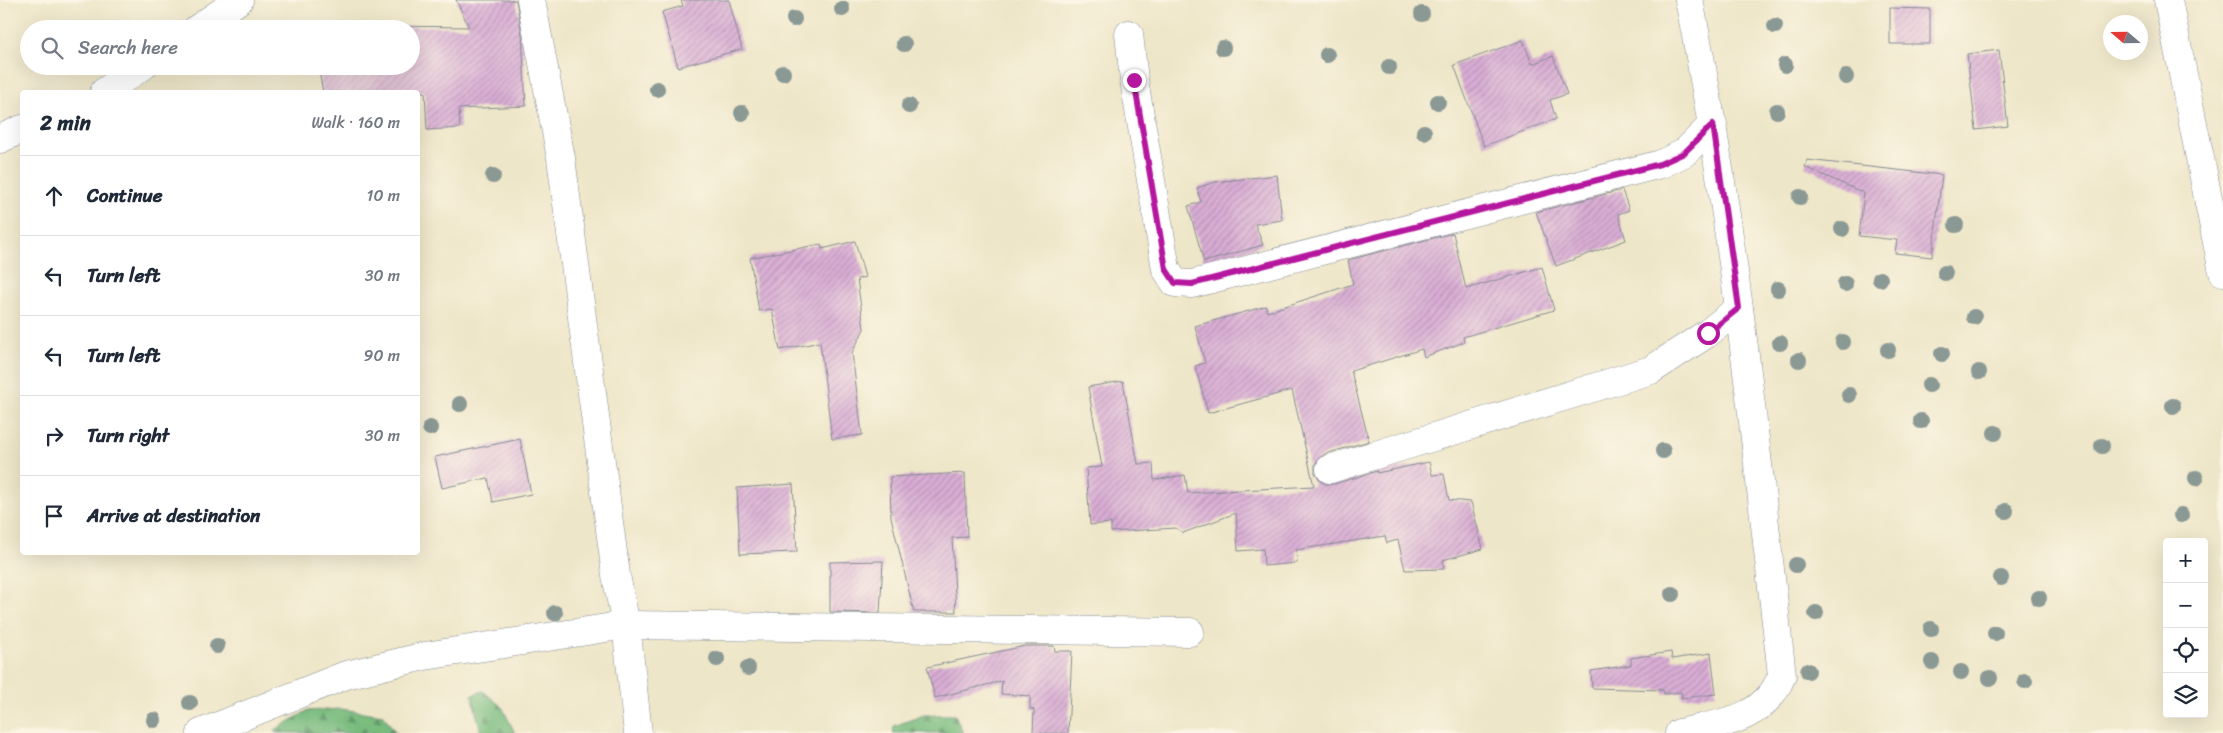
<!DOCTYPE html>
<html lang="en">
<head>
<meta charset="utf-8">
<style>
	:root { --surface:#fff; --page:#f2f2f3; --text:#1f2937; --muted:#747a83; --line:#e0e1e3 }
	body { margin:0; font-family:Sriracha,sans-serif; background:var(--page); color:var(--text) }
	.controls { position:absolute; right:15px; bottom:15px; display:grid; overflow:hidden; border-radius:5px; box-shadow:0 5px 20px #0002 }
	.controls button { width:45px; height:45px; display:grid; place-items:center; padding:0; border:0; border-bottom:1px solid var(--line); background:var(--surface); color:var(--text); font:25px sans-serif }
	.compass { position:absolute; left:2103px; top:15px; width:45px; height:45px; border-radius:50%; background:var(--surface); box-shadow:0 5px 20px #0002; rotate:290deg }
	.stop { position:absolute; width:15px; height:15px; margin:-11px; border:4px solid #b5179e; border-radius:50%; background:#fff }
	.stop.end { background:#b5179e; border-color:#fff; box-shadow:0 1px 5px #0008 }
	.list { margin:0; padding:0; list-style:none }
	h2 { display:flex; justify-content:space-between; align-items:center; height:65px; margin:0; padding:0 20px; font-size:21px }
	h2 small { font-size:16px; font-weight:400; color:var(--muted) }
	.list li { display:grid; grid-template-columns:32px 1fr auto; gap:15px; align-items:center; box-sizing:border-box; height:80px; padding:0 20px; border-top:1px solid var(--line) }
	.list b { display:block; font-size:19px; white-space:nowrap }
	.list em { font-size:16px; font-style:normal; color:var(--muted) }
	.icon { flex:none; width:28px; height:28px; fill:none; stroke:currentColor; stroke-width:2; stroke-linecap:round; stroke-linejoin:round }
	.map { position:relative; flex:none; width:2223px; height:733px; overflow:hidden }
	.search { position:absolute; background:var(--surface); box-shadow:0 5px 20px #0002; left:20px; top:20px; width:400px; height:55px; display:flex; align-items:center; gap:12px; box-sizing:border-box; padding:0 18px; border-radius:28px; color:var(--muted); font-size:19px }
	.panel { position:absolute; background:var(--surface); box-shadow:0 5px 20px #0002; left:20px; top:90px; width:400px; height:465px; border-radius:5px }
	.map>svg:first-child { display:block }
	.forest { fill:url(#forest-firs); stroke:#4a756e }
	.building { fill:url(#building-hatch) }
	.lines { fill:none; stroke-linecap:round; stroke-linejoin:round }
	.minor-casing { stroke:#848a93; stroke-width:29 }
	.minor { stroke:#fff; stroke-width:28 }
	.tree { fill:#8b9995 }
	.route { stroke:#b5179e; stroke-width:6 }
</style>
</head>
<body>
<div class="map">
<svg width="2223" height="733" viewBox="0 0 2223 733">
	<defs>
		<pattern id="forest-firs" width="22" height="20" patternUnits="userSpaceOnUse" patternTransform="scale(1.25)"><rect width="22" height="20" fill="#78bb7d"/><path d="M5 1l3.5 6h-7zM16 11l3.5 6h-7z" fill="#62986a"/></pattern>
		<pattern id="building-hatch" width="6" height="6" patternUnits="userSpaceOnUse" patternTransform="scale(1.25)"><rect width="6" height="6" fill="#daaed5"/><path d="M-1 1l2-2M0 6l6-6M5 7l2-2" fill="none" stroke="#b08eb0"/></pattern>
	</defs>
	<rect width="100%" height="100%" fill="#fcf5e5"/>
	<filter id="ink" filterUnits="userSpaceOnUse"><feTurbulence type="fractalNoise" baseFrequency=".02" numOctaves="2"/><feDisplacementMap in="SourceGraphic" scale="10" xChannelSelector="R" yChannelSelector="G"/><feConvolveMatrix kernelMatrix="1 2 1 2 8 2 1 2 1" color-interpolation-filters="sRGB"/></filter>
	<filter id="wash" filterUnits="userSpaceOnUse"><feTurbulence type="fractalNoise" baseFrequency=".0096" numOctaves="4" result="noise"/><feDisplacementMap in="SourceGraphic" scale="20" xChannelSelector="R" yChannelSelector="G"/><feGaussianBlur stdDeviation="1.12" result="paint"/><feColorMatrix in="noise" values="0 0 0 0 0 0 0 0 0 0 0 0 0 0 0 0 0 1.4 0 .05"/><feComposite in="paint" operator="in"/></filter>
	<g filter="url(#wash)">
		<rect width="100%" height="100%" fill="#eee6c8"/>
		<g class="forest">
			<polygon points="483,691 502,707 515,733 481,733 472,695"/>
			<polygon points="341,709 383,715 396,733 276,733 275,730 307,711"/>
			<polygon points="924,715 955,715 963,733 893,733 894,726"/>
		</g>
		<g id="blocks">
			<g class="building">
				<polygon points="456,0 516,0 522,34 526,106 459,109 460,128 427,130 425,92 323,92 318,66 411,66 411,29 368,29 385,26 469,27"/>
				<polygon points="681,0 729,0 742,49 678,67 662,12 683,6"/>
				<polygon points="1890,8 1930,9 1930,44 1890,44"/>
				<polygon points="1523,40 1532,64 1553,56 1567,94 1550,100 1556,119 1484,146 1454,65"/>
				<polygon points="1999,50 2008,126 1976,130 1967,54"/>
				<polygon points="1807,160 1942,175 1932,257 1895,253 1897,240 1859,236 1864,193 1805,167"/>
				<polygon points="1277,175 1282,220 1255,224 1263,245 1204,262 1188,206 1201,202 1197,188 1215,182"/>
				<polygon points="1622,190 1629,210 1618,214 1626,240 1556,266 1536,212"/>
				<polygon points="1453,233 1466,289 1542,267 1554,310 1463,337 1464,342 1424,357 1422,349 1351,371 1369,441 1325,454 1318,459 1315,465 1315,473 1320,481 1326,484 1334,484 1377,471 1377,473 1429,462 1432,475 1444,474 1449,500 1471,502 1483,549 1443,560 1444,569 1405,570 1398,540 1387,543 1385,536 1296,550 1297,563 1264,566 1263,549 1238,551 1236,513 1183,533 1176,528 1111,532 1111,523 1090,525 1086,468 1102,467 1088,387 1123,381 1138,464 1153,463 1154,480 1185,475 1188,493 1314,486 1292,390 1208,413 1195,366 1205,363 1195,326 1266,306 1267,312 1353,284 1348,260"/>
				<polygon points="855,241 865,277 857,279 864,329 852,353 862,435 832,439 820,342 780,350 772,309 759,311 750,258 821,244 822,249"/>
				<polygon points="520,439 531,494 493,502 488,478 442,488 435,457"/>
				<polygon points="965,473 967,537 952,538 956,612 914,612 891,517 890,477"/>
				<polygon points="793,484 797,552 740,554 737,488"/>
				<polygon points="883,561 880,613 830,612 830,562"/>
				<polygon points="1025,646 1054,646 1055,651 1072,651 1068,733 1033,733 1034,710 1030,709 1030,696 1001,694 1002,681 935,698 927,667"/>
				<polygon points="1671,652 1672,659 1711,653 1716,694 1682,698 1681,692 1664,694 1663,690 1592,688 1591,671 1631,665 1631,658"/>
			</g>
		</g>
	</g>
	<g filter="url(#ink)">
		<use href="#blocks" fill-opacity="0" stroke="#848a93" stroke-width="1"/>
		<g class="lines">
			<defs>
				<g id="minor">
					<polyline points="531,0 561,158 616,575 626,625 638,733"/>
					<polyline points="2168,0 2223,272"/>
					<polyline points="197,29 239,0"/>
					<polyline points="1129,34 1134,80 1166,269 1175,283 1192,284 1661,164 1684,153 1713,124"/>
					<polyline points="104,92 143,66"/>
					<polyline points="0,139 22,129"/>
					<polyline points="1330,469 1651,370 1708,333 1739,308"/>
					<polyline points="201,733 346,675 425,656 626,625 1190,632"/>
					<path d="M 1679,733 C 1720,723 1765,721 1782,675 C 1756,449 1734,223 1689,0"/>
				</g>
			</defs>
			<use href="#minor" class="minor-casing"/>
			<use href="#minor" class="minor"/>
		</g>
		<g class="tree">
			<circle cx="842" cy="9" r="8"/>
			<circle cx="1422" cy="14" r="8"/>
			<circle cx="794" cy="19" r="8"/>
			<circle cx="1775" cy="26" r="8"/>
			<circle cx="904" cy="44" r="8"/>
			<circle cx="1223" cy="48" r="8"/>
			<circle cx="1327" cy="55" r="8"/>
			<circle cx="1785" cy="65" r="8"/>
			<circle cx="1389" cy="67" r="8"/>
			<circle cx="783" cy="73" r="8"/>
			<circle cx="1846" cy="77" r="8"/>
			<circle cx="657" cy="89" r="8"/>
			<circle cx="1438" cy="102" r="8"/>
			<circle cx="909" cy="106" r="8"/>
			<circle cx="1777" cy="111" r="8"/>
			<circle cx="742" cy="113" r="8"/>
			<circle cx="1424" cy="132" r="8"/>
			<circle cx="493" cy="176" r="8"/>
			<circle cx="1800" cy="197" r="8"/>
			<circle cx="1956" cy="225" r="8"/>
			<circle cx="1842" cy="229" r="8"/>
			<circle cx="1945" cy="273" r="8"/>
			<circle cx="1880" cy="279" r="8"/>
			<circle cx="1845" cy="284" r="8"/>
			<circle cx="1778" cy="289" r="8"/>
			<circle cx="1974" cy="317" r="8"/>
			<circle cx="1843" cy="342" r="8"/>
			<circle cx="1780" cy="343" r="8"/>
			<circle cx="1888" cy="350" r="8"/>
			<circle cx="1942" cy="354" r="8"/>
			<circle cx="1799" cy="360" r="8"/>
			<circle cx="1979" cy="372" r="8"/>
			<circle cx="1929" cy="385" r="8"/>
			<circle cx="1849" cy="395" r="8"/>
			<circle cx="460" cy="404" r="8"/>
			<circle cx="2173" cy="406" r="8"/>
			<circle cx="1921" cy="421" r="8"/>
			<circle cx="430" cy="428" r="8"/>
			<circle cx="1995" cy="433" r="8"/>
			<circle cx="2102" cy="446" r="8"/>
			<circle cx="1663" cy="451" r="8"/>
			<circle cx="2196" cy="478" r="8"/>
			<circle cx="2006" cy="511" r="8"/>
			<circle cx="2181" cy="515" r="8"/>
			<circle cx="1796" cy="565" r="8"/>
			<circle cx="2001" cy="578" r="8"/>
			<circle cx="1672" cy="594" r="8"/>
			<circle cx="2039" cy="598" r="8"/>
			<circle cx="555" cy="613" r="8"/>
			<circle cx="1816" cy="613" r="8"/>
			<circle cx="1931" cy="629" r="8"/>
			<circle cx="1995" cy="633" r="8"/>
			<circle cx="217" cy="646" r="8"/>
			<circle cx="717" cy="659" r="8"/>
			<circle cx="1932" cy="662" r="8"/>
			<circle cx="748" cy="668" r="8"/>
			<circle cx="1808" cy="671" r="8"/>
			<circle cx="1961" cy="672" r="8"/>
			<circle cx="1990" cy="678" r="8"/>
			<circle cx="2025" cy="681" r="8"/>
			<circle cx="190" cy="703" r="8"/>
			<circle cx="154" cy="720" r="8"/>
		</g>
	</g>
	<g class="lines" filter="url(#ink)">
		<polyline class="route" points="1134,80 1166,269 1175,283 1192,284 1660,164 1684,153 1713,124 1739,308 1708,333"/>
	</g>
</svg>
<div class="controls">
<button>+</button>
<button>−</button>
<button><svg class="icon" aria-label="locate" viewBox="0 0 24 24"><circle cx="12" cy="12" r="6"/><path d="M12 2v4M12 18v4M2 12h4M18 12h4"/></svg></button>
<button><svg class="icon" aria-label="layers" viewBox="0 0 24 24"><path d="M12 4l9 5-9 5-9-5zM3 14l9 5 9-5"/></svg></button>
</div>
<svg class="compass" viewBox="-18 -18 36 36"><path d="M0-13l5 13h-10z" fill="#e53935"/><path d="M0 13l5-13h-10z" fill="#747a83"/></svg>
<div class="stop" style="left:1708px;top:333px"></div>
<div class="stop end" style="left:1134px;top:80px"></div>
<div class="search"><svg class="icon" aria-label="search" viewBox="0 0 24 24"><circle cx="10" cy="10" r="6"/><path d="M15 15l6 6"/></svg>Search here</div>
<section class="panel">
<h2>2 min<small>Walk · 160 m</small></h2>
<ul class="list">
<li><svg class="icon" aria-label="ahead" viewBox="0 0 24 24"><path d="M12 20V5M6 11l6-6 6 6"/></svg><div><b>Continue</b></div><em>10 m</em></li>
<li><svg class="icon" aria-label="left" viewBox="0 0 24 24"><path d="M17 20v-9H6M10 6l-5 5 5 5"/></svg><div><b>Turn left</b></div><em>30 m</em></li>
<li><svg class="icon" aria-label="left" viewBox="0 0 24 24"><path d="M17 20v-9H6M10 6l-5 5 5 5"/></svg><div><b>Turn left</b></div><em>90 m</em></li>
<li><svg class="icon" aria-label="right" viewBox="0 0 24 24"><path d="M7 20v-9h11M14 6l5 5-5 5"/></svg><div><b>Turn right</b></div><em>30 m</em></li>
<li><svg class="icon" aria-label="arrive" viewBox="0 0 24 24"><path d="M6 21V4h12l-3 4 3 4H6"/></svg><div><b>Arrive at destination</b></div></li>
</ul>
</section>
</div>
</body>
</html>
